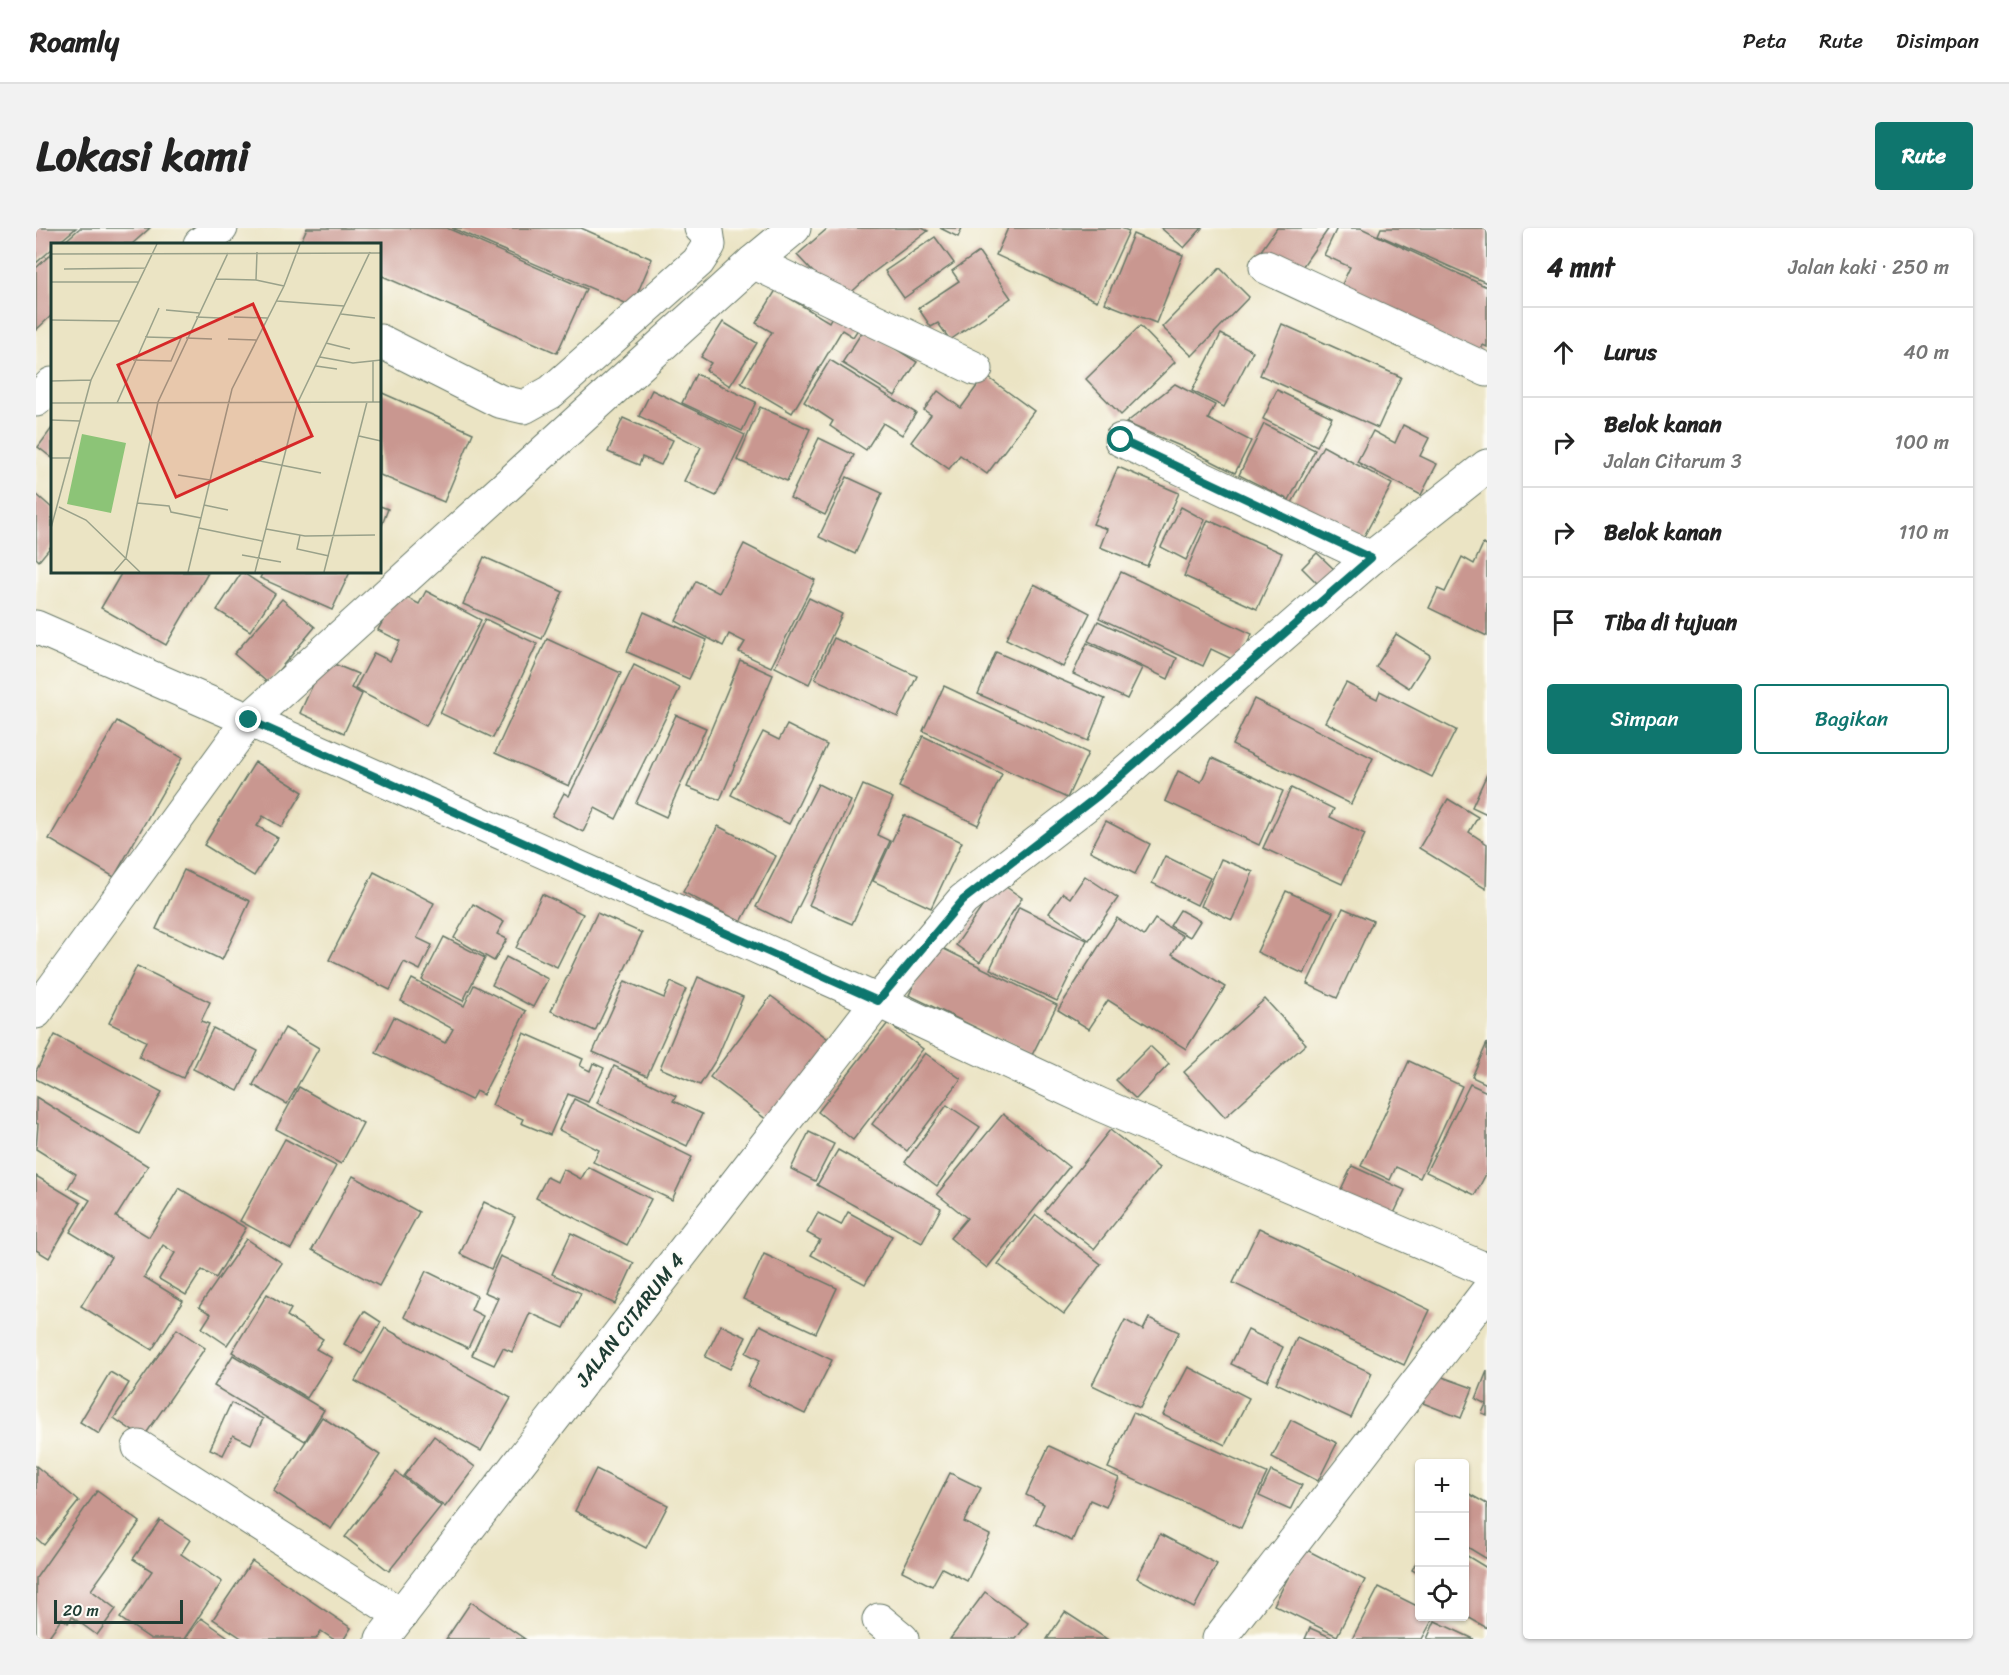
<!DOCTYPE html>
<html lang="id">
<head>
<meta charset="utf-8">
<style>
	:root { --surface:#fff; --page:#f2f2f2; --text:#222; --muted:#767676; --line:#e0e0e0; --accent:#0f766e }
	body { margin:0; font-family:Sriracha,sans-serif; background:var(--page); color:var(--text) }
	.controls { position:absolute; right:18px; bottom:18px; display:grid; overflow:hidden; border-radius:6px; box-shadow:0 2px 4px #0004 }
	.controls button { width:54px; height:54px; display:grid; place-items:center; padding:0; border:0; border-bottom:2px solid var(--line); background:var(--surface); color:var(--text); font:30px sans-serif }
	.scale { position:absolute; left:18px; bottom:15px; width:129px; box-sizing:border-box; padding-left:6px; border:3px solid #1f3d34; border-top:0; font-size:16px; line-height:21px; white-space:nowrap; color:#1f3d34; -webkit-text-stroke:4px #fdfcf7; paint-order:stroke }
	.stop { position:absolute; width:18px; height:18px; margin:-14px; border:4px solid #0f766e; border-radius:50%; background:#fff }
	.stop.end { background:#0f766e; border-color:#fff; box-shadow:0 2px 6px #0008 }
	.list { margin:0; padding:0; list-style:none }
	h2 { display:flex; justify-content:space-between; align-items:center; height:78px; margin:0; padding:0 24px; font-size:26px }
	h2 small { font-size:20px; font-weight:400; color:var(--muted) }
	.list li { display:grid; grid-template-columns:39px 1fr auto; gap:18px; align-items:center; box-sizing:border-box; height:90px; padding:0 24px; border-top:2px solid var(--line) }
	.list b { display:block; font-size:22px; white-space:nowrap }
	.list p { margin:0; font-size:20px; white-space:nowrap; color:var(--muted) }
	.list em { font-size:20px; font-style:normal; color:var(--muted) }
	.actions { display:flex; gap:12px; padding:18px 24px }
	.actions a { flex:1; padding:14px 0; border:2px solid var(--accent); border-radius:6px; text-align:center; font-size:21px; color:var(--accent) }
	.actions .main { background:var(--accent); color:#fff }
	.icon { flex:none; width:33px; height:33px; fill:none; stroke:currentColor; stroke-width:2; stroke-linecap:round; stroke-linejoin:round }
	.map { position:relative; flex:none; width:1451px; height:1411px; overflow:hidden; border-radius:6px }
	header { display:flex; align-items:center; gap:36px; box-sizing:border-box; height:84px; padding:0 30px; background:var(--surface); border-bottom:2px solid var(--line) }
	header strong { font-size:28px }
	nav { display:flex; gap:33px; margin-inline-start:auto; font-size:21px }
	.intro { display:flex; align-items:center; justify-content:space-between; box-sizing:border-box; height:144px; padding:0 36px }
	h1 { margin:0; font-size:42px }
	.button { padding:15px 27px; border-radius:6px; background:var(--accent); color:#fff; font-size:21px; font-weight:700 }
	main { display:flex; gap:36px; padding:0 36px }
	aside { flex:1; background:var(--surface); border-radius:6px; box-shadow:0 2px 4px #0004 }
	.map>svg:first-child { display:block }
	.building { fill:#c99790 }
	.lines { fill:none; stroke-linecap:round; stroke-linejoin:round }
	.minor-casing { stroke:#676; stroke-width:35 }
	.minor { stroke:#fff; stroke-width:33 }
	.route { stroke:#0f766e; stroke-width:8 }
	.labels { text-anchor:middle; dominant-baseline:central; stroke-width:4.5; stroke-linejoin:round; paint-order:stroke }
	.street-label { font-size:20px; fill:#1f3d34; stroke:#fdfcf7 }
	.inset-road { fill:none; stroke:#99a18a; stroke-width:1.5 }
	.view { fill:#d62828; fill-opacity:0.15; stroke:#d62828; stroke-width:3 }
	.inset-edge { fill:none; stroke:#1f3d34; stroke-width:3 }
</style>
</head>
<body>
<header>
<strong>Roamly</strong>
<nav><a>Peta</a><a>Rute</a><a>Disimpan</a></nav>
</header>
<div class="intro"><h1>Lokasi kami</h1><a class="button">Rute</a></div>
<main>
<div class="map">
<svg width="1451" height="1411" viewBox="0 0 1451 1411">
	<rect width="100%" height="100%" fill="#fdfcf7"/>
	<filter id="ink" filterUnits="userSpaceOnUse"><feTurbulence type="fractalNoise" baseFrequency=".0167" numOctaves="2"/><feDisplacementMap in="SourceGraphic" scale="12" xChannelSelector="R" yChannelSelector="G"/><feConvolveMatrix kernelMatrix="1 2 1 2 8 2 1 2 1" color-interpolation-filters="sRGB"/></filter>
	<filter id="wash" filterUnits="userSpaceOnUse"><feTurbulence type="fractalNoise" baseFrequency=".008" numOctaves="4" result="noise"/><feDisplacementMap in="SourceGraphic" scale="24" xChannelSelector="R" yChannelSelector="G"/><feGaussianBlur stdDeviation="1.35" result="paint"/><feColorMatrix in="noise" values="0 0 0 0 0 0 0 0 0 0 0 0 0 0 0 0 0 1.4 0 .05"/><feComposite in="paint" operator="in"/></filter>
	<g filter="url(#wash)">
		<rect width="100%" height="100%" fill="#ebe4c4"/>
		<g id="blocks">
			<g class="building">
				<polygon points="0,0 40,0 21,16 16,16 16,21 0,35"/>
				<polygon points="44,0 114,0 96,16 26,16"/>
				<polygon points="271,0 411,0 550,61 521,125 344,47 344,16 273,16 265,13"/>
				<polygon points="416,0 545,0 616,31 596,78"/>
				<polygon points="792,0 886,0 892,3 834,47 805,74 761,27"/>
				<polygon points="904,0 926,0 922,9"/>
				<polygon points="972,0 1085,0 1093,3 1061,73 960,27"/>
				<polygon points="1125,0 1166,0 1148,20"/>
				<polygon points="1241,0 1293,0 1260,48 1224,24"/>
				<polygon points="1301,0 1325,0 1451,59 1451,119 1447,117 1443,127 1304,61 1314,39 1288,27"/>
				<polygon points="1345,0 1446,0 1451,2 1451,55 1342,7"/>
				<polygon points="1097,6 1147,27 1120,95 1069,75"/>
				<polygon points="899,9 918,35 868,70 849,43"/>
				<polygon points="943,24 975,70 914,112 902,95 895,99 882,80 923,53 916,43"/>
				<polygon points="16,25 16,87 0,102 0,40"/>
				<polygon points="1184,40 1213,69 1156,128 1126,99"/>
				<polygon points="740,62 793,94 801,79 826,95 817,109 806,102 756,185 705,155 736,104 720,95"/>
				<polygon points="687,94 721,115 694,158 670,142 675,135 665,129"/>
				<polygon points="1246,96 1365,149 1342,200 1224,147"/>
				<polygon points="1104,98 1139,134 1085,187 1050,151"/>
				<polygon points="828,101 881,134 859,168 806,135"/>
				<polygon points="1185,106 1217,123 1188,179 1156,163"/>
				<polygon points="794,132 880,185 866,207 847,195 830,222 794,198 797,193 768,174"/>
				<polygon points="660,146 720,174 706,203 646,175"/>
				<polygon points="949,147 998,183 951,246 924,227 913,241 875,214 895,187 888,182 902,163 925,180"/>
				<polygon points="1139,156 1179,177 1172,191 1215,213 1199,245 1156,223 1090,195"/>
				<polygon points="616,162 709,207 680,268 648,253 665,219 603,188"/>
				<polygon points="1241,162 1296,189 1281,218 1227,191"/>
				<polygon points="344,164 437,205 408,274 344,247"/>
				<polygon points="724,179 774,201 751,253 701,232"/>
				<polygon points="587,190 637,212 625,237 606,229 603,237 572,224"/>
				<polygon points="1228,196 1279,222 1253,272 1203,247"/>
				<polygon points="1367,197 1393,210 1384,228 1401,236 1385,267 1321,234 1337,203 1359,215"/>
				<polygon points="16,200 16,230 2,219"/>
				<polygon points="783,210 818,227 789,287 754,270"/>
				<polygon points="1287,218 1356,256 1326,312 1256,275"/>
				<polygon points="1082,239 1143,265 1111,338 1064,319 1071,301 1057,296"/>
				<polygon points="811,249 846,265 819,326 783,309"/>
				<polygon points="0,266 16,280 16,317 3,333 0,330"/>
				<polygon points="344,278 352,281 344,302"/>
				<polygon points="1145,279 1169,292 1150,332 1125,319"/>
				<polygon points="1172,292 1246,325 1221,381 1148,348"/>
				<polygon points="708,316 779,352 735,439 703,424 709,414 693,406 687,418 640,393 660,353 683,365"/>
				<polygon points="1447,316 1451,318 1451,408 1393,380 1402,361 1409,364 1426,329 1438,336"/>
				<polygon points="1281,325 1301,344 1285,359 1266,340"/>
				<polygon points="448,329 527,364 506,411 427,376"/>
				<polygon points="86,344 168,344 172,345 130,417 65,380"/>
				<polygon points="206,344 239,366 214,403 181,382"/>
				<polygon points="227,344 314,344 296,382 224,350"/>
				<polygon points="1085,344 1216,406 1202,434 1175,421 1167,438 1063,390"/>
				<polygon points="998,356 1054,385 1027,439 970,411"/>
				<polygon points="390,363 445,392 390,498 319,461 338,425 354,433 364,413 342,402 362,365 383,376"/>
				<polygon points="773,370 806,386 773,456 739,439"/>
				<polygon points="246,371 279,399 232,455 198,426"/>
				<polygon points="608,384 671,412 653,451 591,424"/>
				<polygon points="449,391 501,416 457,510 404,485"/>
				<polygon points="1062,393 1141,430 1132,451 1052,413"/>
				<polygon points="1360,406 1394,427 1373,460 1340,439"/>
				<polygon points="798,410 881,448 862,489 779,451"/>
				<polygon points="511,411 585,445 533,558 459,525"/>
				<polygon points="1051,415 1106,440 1091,471 1037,446"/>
				<polygon points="960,424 1069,471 1052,513 942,466"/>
				<polygon points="288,432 322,446 315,460 326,466 308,505 264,485"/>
				<polygon points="704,432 737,447 684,572 651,559"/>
				<polygon points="598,437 644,460 580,591 559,580 547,604 516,588 528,565 533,568"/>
				<polygon points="1310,455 1341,471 1344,463 1420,502 1396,549 1289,494"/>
				<polygon points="908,458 1052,525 1031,570 887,503"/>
				<polygon points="1218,471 1337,530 1315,576 1196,517"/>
				<polygon points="640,487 670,500 630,589 600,575"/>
				<polygon points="81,493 146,530 78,649 13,611"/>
				<polygon points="751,497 791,517 753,596 695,567 727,504 743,512"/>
				<polygon points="887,508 966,546 942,597 863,559"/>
				<polygon points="1176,530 1247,563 1223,617 1129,573 1142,543 1165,554"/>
				<polygon points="219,534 267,564 246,599 227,588 221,598 242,610 218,648 168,617"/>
				<polygon points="1451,546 1451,586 1436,579"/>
				<polygon points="782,556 815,573 754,696 720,679"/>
				<polygon points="827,557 857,570 841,607 854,613 816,696 773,677"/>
				<polygon points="1255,560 1298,581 1294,589 1329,606 1306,656 1227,620"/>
				<polygon points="1412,571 1442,589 1433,604 1451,616 1450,661 1383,620"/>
				<polygon points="868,587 926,614 895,680 837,653"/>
				<polygon points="1070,593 1114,616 1099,646 1054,623"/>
				<polygon points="682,598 740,628 705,694 647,664"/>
				<polygon points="1129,628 1174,650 1161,677 1116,655"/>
				<polygon points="1185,631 1217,644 1196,692 1165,678"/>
				<polygon points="148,642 214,673 186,732 120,701"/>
				<polygon points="338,644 398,675 381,710 396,717 384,742 368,734 354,762 293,732"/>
				<polygon points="1049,648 1082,670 1053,712 1013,685 1027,665 1034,670"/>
				<polygon points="963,654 986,670 944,734 920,717"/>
				<polygon points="1250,663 1297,684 1268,746 1221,724"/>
				<polygon points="506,666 547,686 521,739 480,720"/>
				<polygon points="437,676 468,694 461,706 471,711 458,733 418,710"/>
				<polygon points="983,679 1051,712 1021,773 954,741"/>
				<polygon points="1307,680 1337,693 1301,770 1271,756"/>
				<polygon points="1144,682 1164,693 1154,709 1134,698"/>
				<polygon points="561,685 606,705 559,803 515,783"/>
				<polygon points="1081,690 1108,708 1119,691 1147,708 1136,726 1189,759 1150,821 1072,772 1053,801 1022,782"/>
				<polygon points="408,709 449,730 427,773 386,752"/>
				<polygon points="898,716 1021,777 996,827 873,767"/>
				<polygon points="470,729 512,751 497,779 456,757"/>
				<polygon points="101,738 174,774 165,793 173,796 147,850 103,829 110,813 73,795"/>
				<polygon points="662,749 707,769 681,830 664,857 624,840"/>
				<polygon points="376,751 428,778 438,757 490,783 447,867 440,863 435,872 340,825 358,789 409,815 417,801 365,773"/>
				<polygon points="589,753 628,770 635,754 650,761 611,848 557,824"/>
				<polygon points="735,768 804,820 743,901 674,849"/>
				<polygon points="1229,771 1270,816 1189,889 1148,844"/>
				<polygon points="852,795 887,821 817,912 782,884"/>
				<polygon points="177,800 222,823 202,863 157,841"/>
				<polygon points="249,800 283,820 251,876 217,857"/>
				<polygon points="488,805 547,831 544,838 554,843 557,835 568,840 552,874 532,866 514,907 485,895 487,891 456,877"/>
				<polygon points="19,807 126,864 103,906 0,851 0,843"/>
				<polygon points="1451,815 1451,856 1436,849"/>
				<polygon points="1114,818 1133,836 1100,871 1080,852"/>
				<polygon points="889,825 925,851 871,923 836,896"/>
				<polygon points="1373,833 1426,858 1384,950 1360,939 1354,952 1325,938"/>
				<polygon points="578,838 640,868 637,873 666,886 651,918 561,875"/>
				<polygon points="1434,856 1451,864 1451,944 1439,967 1390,944"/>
				<polygon points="263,859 327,895 305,936 240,901"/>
				<polygon points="0,869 112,938 80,989 113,1009 143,960 210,1000 180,1050 166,1042 150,1067 123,1051 139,1025 127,1017 108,1049 147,1073 116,1122 45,1078 75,1029 34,1004 54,972 32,960 40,946 0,921 2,896 0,895"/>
				<polygon points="538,871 656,929 636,972 557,934 563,922 523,902"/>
				<polygon points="911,877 944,899 901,958 869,934"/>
				<polygon points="967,886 1033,939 951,1040 914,1010 931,990 901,966"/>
				<polygon points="1074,902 1123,940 1058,1021 1009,983"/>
				<polygon points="773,904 798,916 779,953 755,941"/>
				<polygon points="249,911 300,938 255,1021 204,993"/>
				<polygon points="802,922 905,980 886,1015 781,957"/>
				<polygon points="1316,938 1369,962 1354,994 1301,970"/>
				<polygon points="552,939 615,971 591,1017 500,970 511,949 521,954 527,941 545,951"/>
				<polygon points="0,948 45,975 13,1030 0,1022"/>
				<polygon points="317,948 383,984 343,1058 276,1022"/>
				<polygon points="448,974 479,989 455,1041 424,1026"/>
				<polygon points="812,984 856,1008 829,1056 775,1027 784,1012 771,1005 782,985 805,997"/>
				<polygon points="1000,987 1065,1036 1028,1086 962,1036"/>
				<polygon points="1223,1000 1394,1082 1368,1137 1197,1055"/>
				<polygon points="535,1005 598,1035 579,1076 516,1046"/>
				<polygon points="210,1011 246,1035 191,1117 166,1100 175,1086 163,1079"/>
				<polygon points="728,1026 801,1060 780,1105 707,1071"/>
				<polygon points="464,1028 545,1065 528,1100 494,1085 476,1124 467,1120 458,1137 436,1127 462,1070 448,1064"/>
				<polygon points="390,1043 441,1068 435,1082 447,1088 432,1120 368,1089"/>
				<polygon points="231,1066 255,1081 251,1088 287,1111 280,1121 296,1130 271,1170 196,1124"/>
				<polygon points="328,1083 345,1094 326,1126 308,1116"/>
				<polygon points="1113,1090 1143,1104 1104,1180 1056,1157 1089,1092 1107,1102"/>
				<polygon points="685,1097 710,1109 694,1141 669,1129"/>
				<polygon points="724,1097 796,1132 769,1186 711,1158 724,1132 710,1125"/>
				<polygon points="349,1100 475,1170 445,1223 319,1153"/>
				<polygon points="141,1101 169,1120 107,1210 78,1190"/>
				<polygon points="1212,1102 1247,1119 1231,1153 1195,1136"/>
				<polygon points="1261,1110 1336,1145 1315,1190 1240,1155"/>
				<polygon points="197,1127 288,1182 269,1213 178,1158"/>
				<polygon points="1152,1139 1213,1170 1189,1217 1127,1187"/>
				<polygon points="1451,1143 1451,1187 1446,1185 1450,1176 1440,1171"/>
				<polygon points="74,1144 93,1155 63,1206 44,1194"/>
				<polygon points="1398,1146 1437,1160 1425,1190 1387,1175"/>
				<polygon points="195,1175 227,1191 215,1216 197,1207 187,1227 174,1221"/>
				<polygon points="1097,1185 1231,1245 1205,1300 1072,1240"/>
				<polygon points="286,1189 344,1227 295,1301 237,1263"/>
				<polygon points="1255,1192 1301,1215 1282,1253 1236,1229"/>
				<polygon points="398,1208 439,1239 409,1279 368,1248"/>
				<polygon points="1013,1218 1083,1250 1070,1279 1054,1272 1036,1313 999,1296 1008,1276 990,1267"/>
				<polygon points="0,1238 43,1273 8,1317 0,1310"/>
				<polygon points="560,1241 632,1277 610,1320 539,1283"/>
				<polygon points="1235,1243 1266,1257 1254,1282 1223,1268"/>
				<polygon points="360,1244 405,1278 353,1343 309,1309"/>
				<polygon points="914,1245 945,1260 928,1294 954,1307 931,1353 906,1340 896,1358 866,1343"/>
				<polygon points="61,1263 104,1294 55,1362 80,1381 61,1407 36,1389 32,1395 26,1390 11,1411 5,1411 0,1407 0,1350"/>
				<polygon points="1428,1263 1451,1276 1451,1331 1428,1317"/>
				<polygon points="124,1292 154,1312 145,1326 186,1354 148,1411 115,1411 84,1390 116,1343 97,1331"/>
				<polygon points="1124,1306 1181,1336 1158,1380 1101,1350"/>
				<polygon points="1267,1320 1329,1352 1301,1408 1238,1377"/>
				<polygon points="1428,1326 1451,1340 1451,1400 1428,1387 1428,1379 1431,1374 1428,1372"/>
				<polygon points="1383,1329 1383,1346 1376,1342"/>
				<polygon points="216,1333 315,1400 308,1411 297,1411 285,1403 280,1411 207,1411 177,1391"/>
				<polygon points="1343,1359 1383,1379 1383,1389 1398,1389 1386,1411 1316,1411"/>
				<polygon points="949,1364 992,1395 980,1411 914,1411"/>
				<polygon points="435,1374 489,1411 410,1411"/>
				<polygon points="1029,1384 1071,1411 1011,1411"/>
				<polygon points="165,1390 195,1411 149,1411"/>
				<polygon points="1399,1393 1438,1411 1391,1411"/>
				<polygon points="1274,1400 1299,1411 1269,1411"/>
			</g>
		</g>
	</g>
	<g filter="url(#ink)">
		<use href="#blocks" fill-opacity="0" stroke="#676" stroke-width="1.5"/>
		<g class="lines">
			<defs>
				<g id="minor">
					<polyline points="164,16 185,0"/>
					<polyline points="717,34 940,141"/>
					<polyline points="1230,39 1451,142"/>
					<polyline points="344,113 463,173 488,179 515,164 662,34 673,17 671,3 665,0"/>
					<polyline points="0,172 16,156"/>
					<polyline points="1085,212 1335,330"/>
					<polyline points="0,399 213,492 842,773 1065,877 1451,1042"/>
					<polyline points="0,784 213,492 717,34 758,0"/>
					<polyline points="103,1219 365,1387"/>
					<polyline points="843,1392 866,1411"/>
					<polyline points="346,1411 842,773 927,672 1063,567 1335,330 1451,238"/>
					<polyline points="1183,1411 1451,1064"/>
				</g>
			</defs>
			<use href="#minor" class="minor-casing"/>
			<use href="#minor" class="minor"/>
		</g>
	</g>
	<g class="lines" filter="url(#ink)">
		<polyline class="route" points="213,492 842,773 927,672 1063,567 1335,330 1085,212"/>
	</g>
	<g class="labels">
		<g class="street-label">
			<text transform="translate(594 1092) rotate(-52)">JALAN CITARUM 4</text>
		</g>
	</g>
	<g transform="translate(15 15)">
		<rect width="330" height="330" fill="#ebe4c4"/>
		<path d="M 31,191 L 75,200 L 60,270 L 16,261 Z" fill="#8cc477"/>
		<path class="inset-road" d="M 0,11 L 330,10M 13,26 L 95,25M 165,36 L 205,37 L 233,43M 205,37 L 206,9M 0,39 L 88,39M 226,58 L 293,63M 115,67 L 148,70M 290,71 L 324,75M 145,74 L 169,75M 183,74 L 217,75M 0,77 L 69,78M 135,95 L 161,96M 177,96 L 205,97M 275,100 L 299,106M 269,114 L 302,120 L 330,117M 82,117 L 120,118 L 130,95 L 94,94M 265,123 L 286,126M 0,138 L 40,137M 322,159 L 322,118M 0,160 L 330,159M 66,160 L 108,65M 0,177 L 29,178M 308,193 L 330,198M 0,215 L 20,215M 204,217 L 270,230M 127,232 L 159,237M 86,260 L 118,263 L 120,269 L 150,275M 153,262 L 177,267M 8,264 L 35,277 L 89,329M 0,285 L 40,137 L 106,1M 148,285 L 211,298M 215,286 L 254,293 L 324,292M 249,292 L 246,306 L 278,313M 191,312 L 230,319M 63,329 L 75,315 L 107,159 L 177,10M 137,329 L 181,146 L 233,43 L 249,1M 204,329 L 247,159 L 319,9M 273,329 L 316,159"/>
		<path class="view" d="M 202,61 L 261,193 L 125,254 L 67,122 Z"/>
		<rect width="330" height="330" class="inset-edge"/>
	</g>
</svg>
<div class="controls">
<button>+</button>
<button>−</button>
<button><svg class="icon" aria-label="locate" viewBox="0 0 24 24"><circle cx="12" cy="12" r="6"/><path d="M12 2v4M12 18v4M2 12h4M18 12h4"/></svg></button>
</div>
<div class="scale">20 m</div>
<div class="stop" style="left:1085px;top:212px"></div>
<div class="stop end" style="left:213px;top:492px"></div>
</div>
<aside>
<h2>4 mnt<small>Jalan kaki · 250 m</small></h2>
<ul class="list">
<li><svg class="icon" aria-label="ahead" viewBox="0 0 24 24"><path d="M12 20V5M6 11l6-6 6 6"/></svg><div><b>Lurus</b></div><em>40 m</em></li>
<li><svg class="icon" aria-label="right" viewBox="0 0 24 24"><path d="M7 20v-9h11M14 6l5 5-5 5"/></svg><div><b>Belok kanan</b><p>Jalan Citarum 3</p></div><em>100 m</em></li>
<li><svg class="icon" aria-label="right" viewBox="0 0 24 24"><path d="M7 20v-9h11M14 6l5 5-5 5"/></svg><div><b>Belok kanan</b></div><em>110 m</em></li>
<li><svg class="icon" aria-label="arrive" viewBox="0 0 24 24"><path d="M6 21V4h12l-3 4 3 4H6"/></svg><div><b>Tiba di tujuan</b></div></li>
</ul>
<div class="actions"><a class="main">Simpan</a><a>Bagikan</a></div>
</aside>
</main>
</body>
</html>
